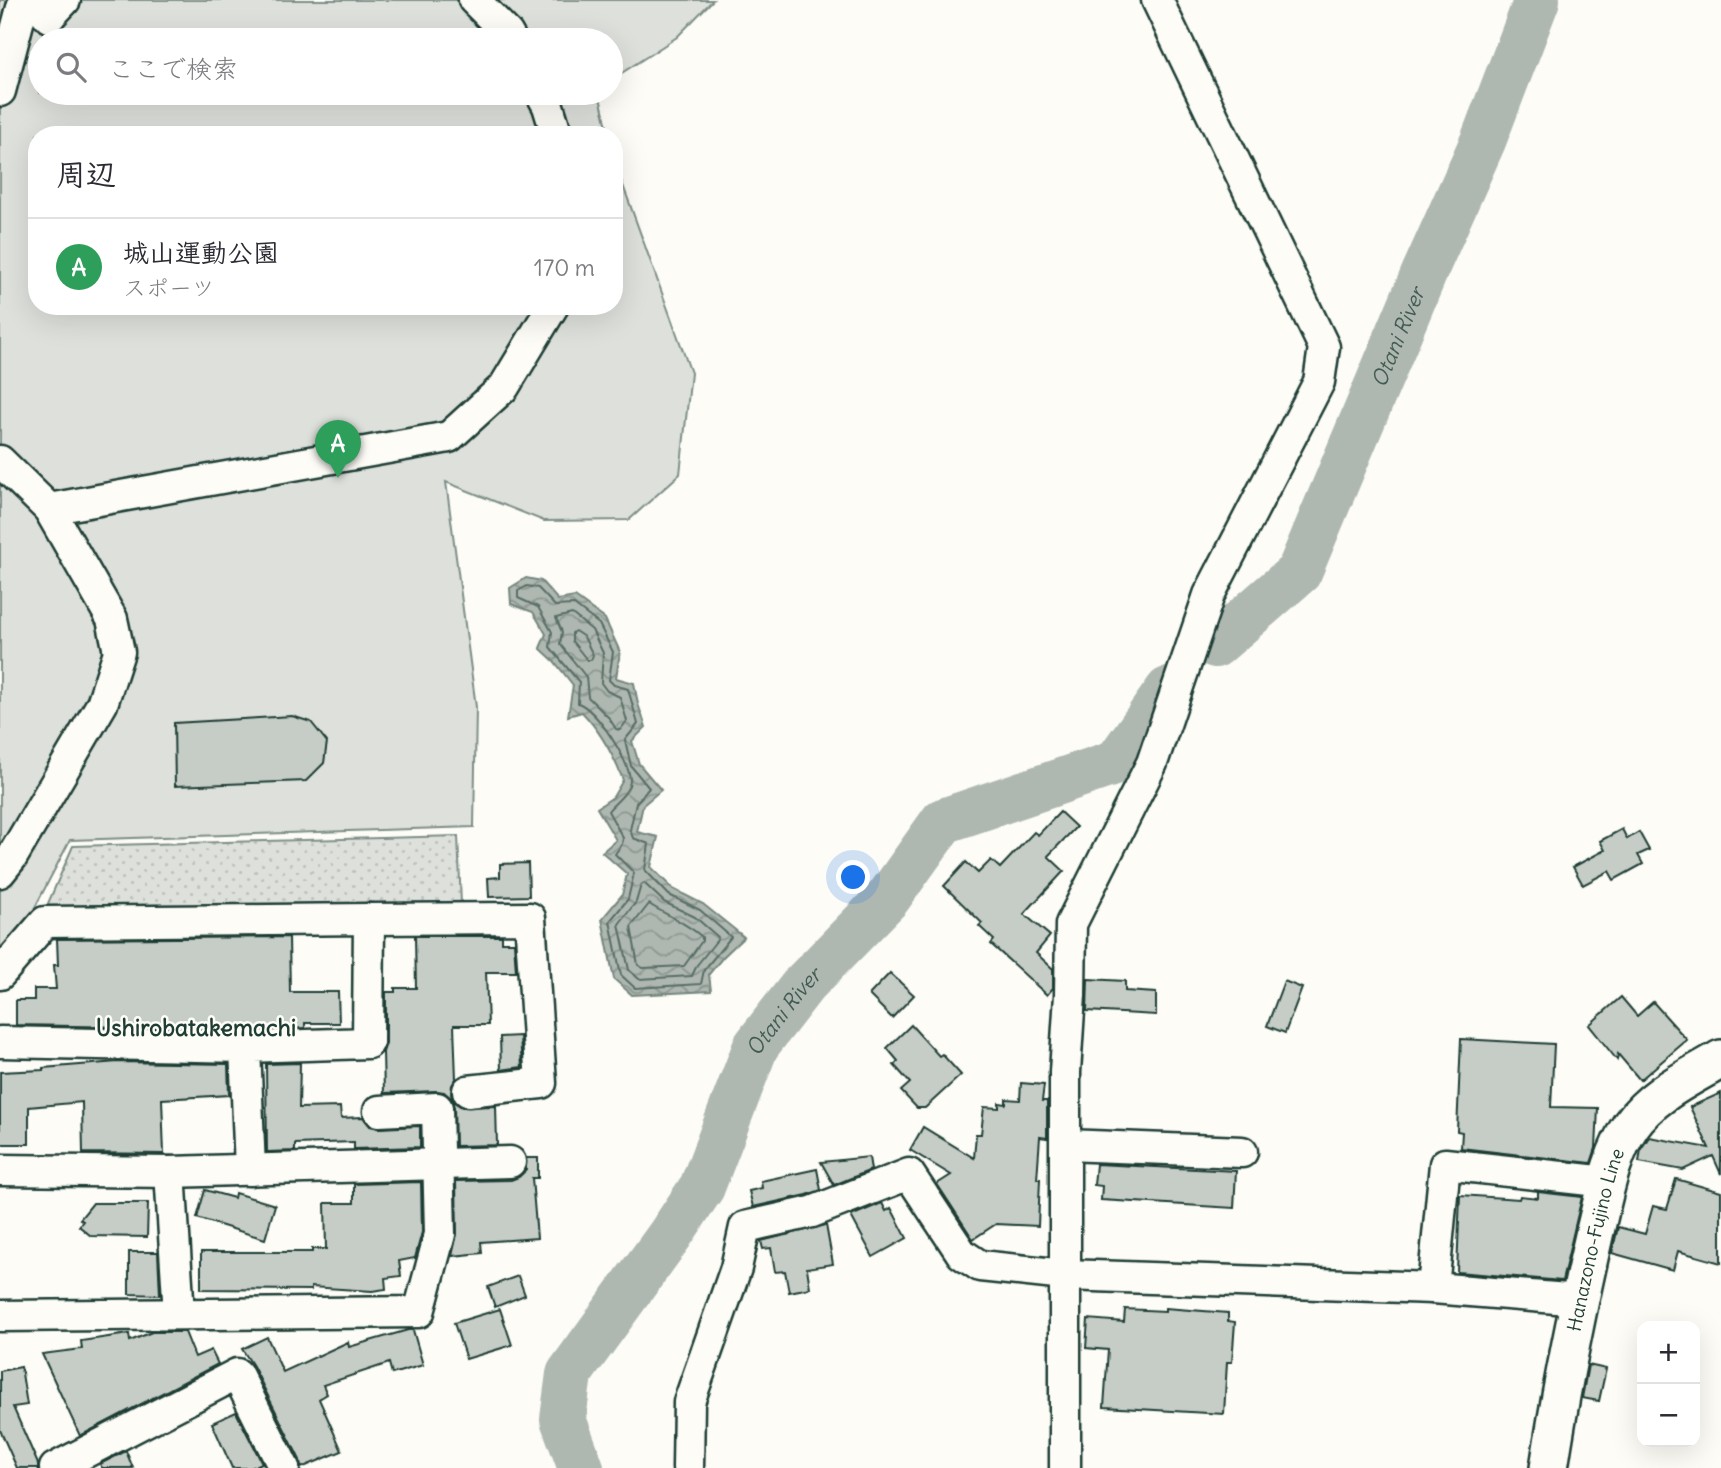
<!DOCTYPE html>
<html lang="ja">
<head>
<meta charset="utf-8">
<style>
	:root { --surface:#fff; --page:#f7f7f7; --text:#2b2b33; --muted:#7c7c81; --line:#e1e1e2; --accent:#c8321e }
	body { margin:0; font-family:Delius,"Klee One",sans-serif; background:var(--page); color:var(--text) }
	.controls { position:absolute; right:21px; bottom:21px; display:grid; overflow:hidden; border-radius:14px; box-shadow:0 7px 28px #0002 }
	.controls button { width:63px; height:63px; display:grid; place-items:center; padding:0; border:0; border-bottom:2px solid var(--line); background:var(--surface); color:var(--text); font:35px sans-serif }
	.you { position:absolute; left:854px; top:878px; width:24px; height:24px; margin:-18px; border:5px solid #fff; border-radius:50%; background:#1a73e8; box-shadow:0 0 0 10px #1a73e833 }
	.badge { display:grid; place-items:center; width:46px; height:46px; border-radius:50%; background:var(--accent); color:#fff; font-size:23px; font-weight:700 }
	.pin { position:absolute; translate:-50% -58px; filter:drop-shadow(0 2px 4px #0008) }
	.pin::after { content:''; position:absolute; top:37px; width:24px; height:21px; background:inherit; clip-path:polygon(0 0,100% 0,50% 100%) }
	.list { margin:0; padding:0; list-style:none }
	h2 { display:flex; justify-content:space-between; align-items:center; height:91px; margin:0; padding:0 28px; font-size:30px }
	h2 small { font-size:23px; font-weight:400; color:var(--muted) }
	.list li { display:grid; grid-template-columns:46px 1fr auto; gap:21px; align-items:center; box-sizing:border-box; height:98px; padding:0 28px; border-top:2px solid var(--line) }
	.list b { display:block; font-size:26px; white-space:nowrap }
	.list p { margin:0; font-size:23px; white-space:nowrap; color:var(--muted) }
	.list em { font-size:23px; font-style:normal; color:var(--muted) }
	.icon { flex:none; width:38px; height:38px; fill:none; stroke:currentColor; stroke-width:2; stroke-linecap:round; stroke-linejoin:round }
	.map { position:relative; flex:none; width:1721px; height:1468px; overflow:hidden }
	.search { position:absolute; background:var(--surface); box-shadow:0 7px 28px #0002; left:28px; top:28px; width:595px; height:77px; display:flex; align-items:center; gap:18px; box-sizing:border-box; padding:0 24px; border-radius:38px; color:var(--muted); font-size:26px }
	.panel { position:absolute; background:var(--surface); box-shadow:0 7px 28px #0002; left:28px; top:126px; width:595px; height:189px; border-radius:28px }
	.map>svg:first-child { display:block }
	.park { fill:url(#park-dots); stroke:#7e8e88; stroke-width:2 }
	.pitch { fill:#dde0db; stroke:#7e8e88; stroke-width:2 }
	.water { fill:url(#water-waves); stroke:#75877f; stroke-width:2 }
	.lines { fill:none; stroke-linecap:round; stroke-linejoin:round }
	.shore { stroke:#586e66; stroke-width:2 }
	.river { stroke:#aeb8b1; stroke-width:46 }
	.building { fill:#c6cdc7; stroke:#1f3d34; stroke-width:2 }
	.minor-casing { stroke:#1f3d34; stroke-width:35 }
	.major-casing { stroke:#1f3d34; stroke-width:42 }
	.minor { stroke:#fdfcf7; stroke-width:30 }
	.major { stroke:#fdfcf7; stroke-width:37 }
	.labels { text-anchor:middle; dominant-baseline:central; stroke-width:5; stroke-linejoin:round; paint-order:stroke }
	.street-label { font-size:19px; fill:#1f3d34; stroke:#fdfcf7 }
	.water-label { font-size:21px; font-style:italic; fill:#435c53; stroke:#fdfcf7 }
	.quarter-label { font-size:23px; font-weight:bold; fill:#1f3d34; stroke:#fdfcf7 }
</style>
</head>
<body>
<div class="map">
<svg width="1721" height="1468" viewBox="0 0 1721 1468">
	<defs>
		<pattern id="park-dots" width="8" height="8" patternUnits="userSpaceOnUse" patternTransform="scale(1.75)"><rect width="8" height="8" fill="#dde0db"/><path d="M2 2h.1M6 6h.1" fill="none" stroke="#bdc1bd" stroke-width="1.8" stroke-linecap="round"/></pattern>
		<pattern id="water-waves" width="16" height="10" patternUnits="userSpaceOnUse" patternTransform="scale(1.75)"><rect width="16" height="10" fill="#aeb8b1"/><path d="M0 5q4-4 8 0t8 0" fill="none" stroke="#8d9791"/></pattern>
	</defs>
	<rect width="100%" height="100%" fill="#fdfcf7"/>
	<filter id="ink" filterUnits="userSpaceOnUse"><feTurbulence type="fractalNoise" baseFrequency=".0143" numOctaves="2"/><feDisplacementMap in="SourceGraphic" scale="14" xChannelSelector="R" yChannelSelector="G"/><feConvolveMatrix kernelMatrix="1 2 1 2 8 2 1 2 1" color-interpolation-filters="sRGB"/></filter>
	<g filter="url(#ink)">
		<polygon class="park" points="458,836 461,904 46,908 73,846"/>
		<polygon class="pitch" points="0,0 713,0 677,37 611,80 611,40 40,40 40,93 599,93 609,135 37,135 37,306 614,306 614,154 620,177 691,373 680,474 629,520 544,521 446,482 476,707 474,827 70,840 31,915 0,951"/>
		<path class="water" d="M 526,578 L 541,581 L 558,600 L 575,597 L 605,619 L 620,652 L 616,678 L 634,683 L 638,704 L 646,727 L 632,741 L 639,764 L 661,790 L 643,805 L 637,832 L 658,837 L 651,867 L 673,889 L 703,904 L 744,937 L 723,957 L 709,974 L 711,991 L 632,995 L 614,979 L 602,919 L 622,895 L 627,874 L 602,852 L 616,840 L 597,808 L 613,797 L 623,780 C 613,754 601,732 582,712 L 568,716 L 573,685 L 554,661 L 540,648 L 546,634 L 533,612 L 511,604 L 510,588 Z"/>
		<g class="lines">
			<g class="shore">
				<path d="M 527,586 L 538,588 L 555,606 L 574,605 L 599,624 L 613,652 L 609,680 L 614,685 L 628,689 L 638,724 L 625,740 L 631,766 L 649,788 L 636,803 L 630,830 L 633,838 L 649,844 L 645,870 L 669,895 L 700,910 L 731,937 L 704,970 L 701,984 L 635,988 L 621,975 L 610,921 L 628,899 L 634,873 L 615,854 L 622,844 L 623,838 L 608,811 C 614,803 630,792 630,780 C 630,761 596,709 578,703 L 579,682 L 550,647 L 552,632 L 538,607 L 518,598 L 518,591 Z"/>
				<polygon points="572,614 592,630 603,653 601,683 607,691 620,697 627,721 620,730 616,729 609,718 588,697 586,677 560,644 562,632 556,618"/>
				<polygon points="575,631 584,637 593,655 591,660 587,660 572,641 572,633"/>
				<polygon points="644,883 664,902 695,917 718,937 717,940 697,965 692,976 639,979 629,970 619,924 636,902 641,885"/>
				<path d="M 649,904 C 666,915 687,923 702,937 L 702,941 L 684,966 L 643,968 L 638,965 L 631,927 Z"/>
			</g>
			<g class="river">
				<path id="s1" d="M 1215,645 L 1299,572 L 1425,271 L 1483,141 L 1537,0"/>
				<path id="s2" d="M 581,1468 L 563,1419 L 569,1374 L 670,1235 L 702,1187 L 756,1046 L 804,984 L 888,898 L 943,821 L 1117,762 L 1168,690"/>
			</g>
		</g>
		<g class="building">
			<polygon points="292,716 311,722 327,742 324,763 306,781 175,786 174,723"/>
			<polygon points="1060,812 1076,827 1048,856 1064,871 1024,914 1050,936 1036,953 1053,969 1053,988 1047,995 991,944 994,940 979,926 982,923 944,886 966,862 978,873 991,860 1000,868 1034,832 1038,835"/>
			<polygon points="1622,829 1627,839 1639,832 1649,850 1638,855 1643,864 1614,880 1609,871 1583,885 1573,867 1605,850 1600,841"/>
			<polygon points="528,863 529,896 489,897 488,878 500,877 500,864"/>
			<polygon points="415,936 502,936 502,942 514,942 516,972 486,972 488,1025 454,1025 456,1079 452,1085 451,1094 454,1102 462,1107 496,1106 497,1145 455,1146 454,1107 451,1098 444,1092 436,1091 384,1093 383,1052 386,1043 386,992 395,992 395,988 416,988"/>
			<polygon points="289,937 290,992 338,992 339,1023 305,1023 305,1028 245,1029 16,1025 16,1000 34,1000 34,989 56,989 54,965 58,965 57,939"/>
			<polygon points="890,973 914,995 892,1018 869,995"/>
			<polygon points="1088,979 1125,981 1125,991 1156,993 1156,1015 1087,1011"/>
			<polygon points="1284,981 1302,988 1285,1033 1267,1026"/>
			<polygon points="1621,997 1637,1016 1653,1002 1687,1040 1640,1080 1618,1054 1617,1060 1589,1025"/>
			<polygon points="911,1025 939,1056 942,1054 961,1075 925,1108 917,1108 901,1091 910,1083 894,1065 898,1061 887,1048"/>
			<polygon points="520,1036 522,1067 501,1070 500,1037"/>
			<polygon points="1461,1039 1554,1044 1551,1107 1598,1108 1596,1148 1591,1163 1461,1148 1462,1132 1457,1131"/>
			<polygon points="118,1062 228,1064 229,1095 162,1099 164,1154 83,1153 82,1102 29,1107 29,1144 0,1144 0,1072 43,1070 43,1068"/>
			<polygon points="300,1063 299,1108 340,1107 341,1118 363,1117 370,1126 379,1128 420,1126 420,1147 354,1149 354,1142 295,1144 295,1151 267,1152 266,1064"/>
			<polygon points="1021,1083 1044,1085 1042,1101 1047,1101 1047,1138 1040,1137 1037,1179 1040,1179 1038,1226 996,1224 973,1239 937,1184 951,1175 910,1150 923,1127 974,1158 976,1134 981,1134 984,1107 999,1108 999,1103 1006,1104 1006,1099 1020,1100"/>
			<polygon points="1721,1093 1721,1174 1713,1156 1683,1170 1639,1162 1641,1149 1649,1137 1709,1148 1690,1107"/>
			<polygon points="869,1157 871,1170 834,1185 821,1162"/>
			<polygon points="526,1158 538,1158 538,1178 532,1178 537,1238 481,1242 482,1253 452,1256 457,1234 456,1181 511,1180 519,1177 526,1170"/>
			<polygon points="1096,1164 1236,1171 1234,1208 1101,1200 1102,1186 1094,1185"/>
			<polygon points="817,1169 821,1190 807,1195 753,1207 749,1191 762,1188 761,1181"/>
			<polygon points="1676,1179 1721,1192 1721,1263 1678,1251 1673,1270 1612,1253 1618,1227 1645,1234 1653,1206 1667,1209"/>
			<polygon points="421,1182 422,1232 415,1258 399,1261 401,1276 385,1278 386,1289 372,1291 311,1287 311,1290 201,1289 201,1252 312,1252 312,1249 326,1249 325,1203 354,1203 354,1184"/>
			<polygon points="205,1190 234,1198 235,1193 275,1205 265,1239 197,1218"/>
			<polygon points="1538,1192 1582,1197 1562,1281 1457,1272 1460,1195 1519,1199 1520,1196 1538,1198"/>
			<polygon points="93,1203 148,1203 147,1237 91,1236 79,1226 83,1221 80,1219"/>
			<polygon points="882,1203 886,1211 891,1208 907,1238 873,1257 851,1216"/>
			<polygon points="826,1225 833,1264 807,1268 810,1288 789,1292 785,1271 775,1272 771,1248 763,1249 761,1241"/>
			<polygon points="129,1252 158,1252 160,1295 129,1294"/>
			<polygon points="518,1276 525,1295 495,1307 488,1287"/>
			<polygon points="1165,1308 1228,1313 1228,1321 1235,1322 1232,1362 1227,1362 1224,1414 1104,1407 1108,1350 1086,1348 1088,1319 1124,1322 1125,1309 1165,1311"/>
			<polygon points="500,1309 512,1345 466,1359 454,1323"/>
			<polygon points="408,1330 413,1330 423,1365 392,1374 389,1363 323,1385 327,1394 319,1399 342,1451 301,1468 300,1460 253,1366 242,1349 267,1337 283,1372 348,1342 349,1347"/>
			<polygon points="152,1332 185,1332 195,1357 211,1350 218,1364 80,1436 42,1354 82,1349 81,1341 129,1334 130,1341"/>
			<polygon points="1588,1365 1606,1369 1599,1401 1582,1398"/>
			<polygon points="21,1367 27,1405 13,1407 38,1464 38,1468 17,1468 0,1430 0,1371"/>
			<polygon points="236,1412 262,1463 251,1468 232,1468 212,1423"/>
			<polygon points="126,1451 133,1468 102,1468 100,1464"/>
		</g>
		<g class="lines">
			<defs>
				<g id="minor">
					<polyline points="35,0 49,17 65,0"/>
					<polyline points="474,0 507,33 511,40"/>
					<polyline points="0,91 24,0"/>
					<polyline points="541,93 548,106 557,135"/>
					<polyline points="0,461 49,509 112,619 119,652 102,704 12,857 0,872"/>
					<polyline points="49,509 449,437 504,387 553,306"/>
					<polyline points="369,919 530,918 541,1083 468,1091"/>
					<polyline points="0,974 45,922 369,919 368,1043 245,1047 250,1170"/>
					<polyline points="0,1042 245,1047"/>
					<polyline points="1066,1145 1242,1152"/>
					<polyline points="0,1170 170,1172 510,1162"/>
					<polyline points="170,1172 179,1314"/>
					<polyline points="1433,1288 1445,1164 1607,1182"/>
					<polyline points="0,1316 419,1312 440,1234 437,1108 379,1111"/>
					<polyline points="55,1468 237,1374 284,1468"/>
					<polyline points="688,1468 689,1402 736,1268 745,1227 812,1212 909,1174 962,1254 980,1266 1065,1275 1433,1288 1580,1300"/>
					<polyline points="1065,1468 1065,1072 1070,995 1071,924 1152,763 1209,595 1319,382 1324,347 1157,0"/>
				</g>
				<g id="major">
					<path id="s3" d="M 1549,1468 C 1561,1389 1577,1310 1595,1231 C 1604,1196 1610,1156 1631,1125 C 1653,1094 1689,1078 1721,1059"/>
				</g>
			</defs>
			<use href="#minor" class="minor-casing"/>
			<use href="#major" class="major-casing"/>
			<use href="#minor" class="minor"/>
			<use href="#major" class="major"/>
		</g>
	</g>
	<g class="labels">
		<g class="street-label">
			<text stroke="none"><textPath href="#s3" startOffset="233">Hanazono-Fujino Line</textPath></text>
		</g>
		<g class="water-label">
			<text stroke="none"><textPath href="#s1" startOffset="366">Otani River</textPath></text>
			<text stroke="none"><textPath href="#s2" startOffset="522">Otani River</textPath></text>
		</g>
		<g class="quarter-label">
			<text x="196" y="1027">Ushirobatakemachi</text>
		</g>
	</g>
</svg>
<div class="controls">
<button>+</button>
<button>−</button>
</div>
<div class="you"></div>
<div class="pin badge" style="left:338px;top:478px;background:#2e9e5b">A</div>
<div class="search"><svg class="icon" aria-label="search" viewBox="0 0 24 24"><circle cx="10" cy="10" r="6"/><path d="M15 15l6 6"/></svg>ここで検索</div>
<section class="panel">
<h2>周辺<small></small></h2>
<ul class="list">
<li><span class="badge" style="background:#2e9e5b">A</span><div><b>城山運動公園</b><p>スポーツ</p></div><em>170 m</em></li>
</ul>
</section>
</div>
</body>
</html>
